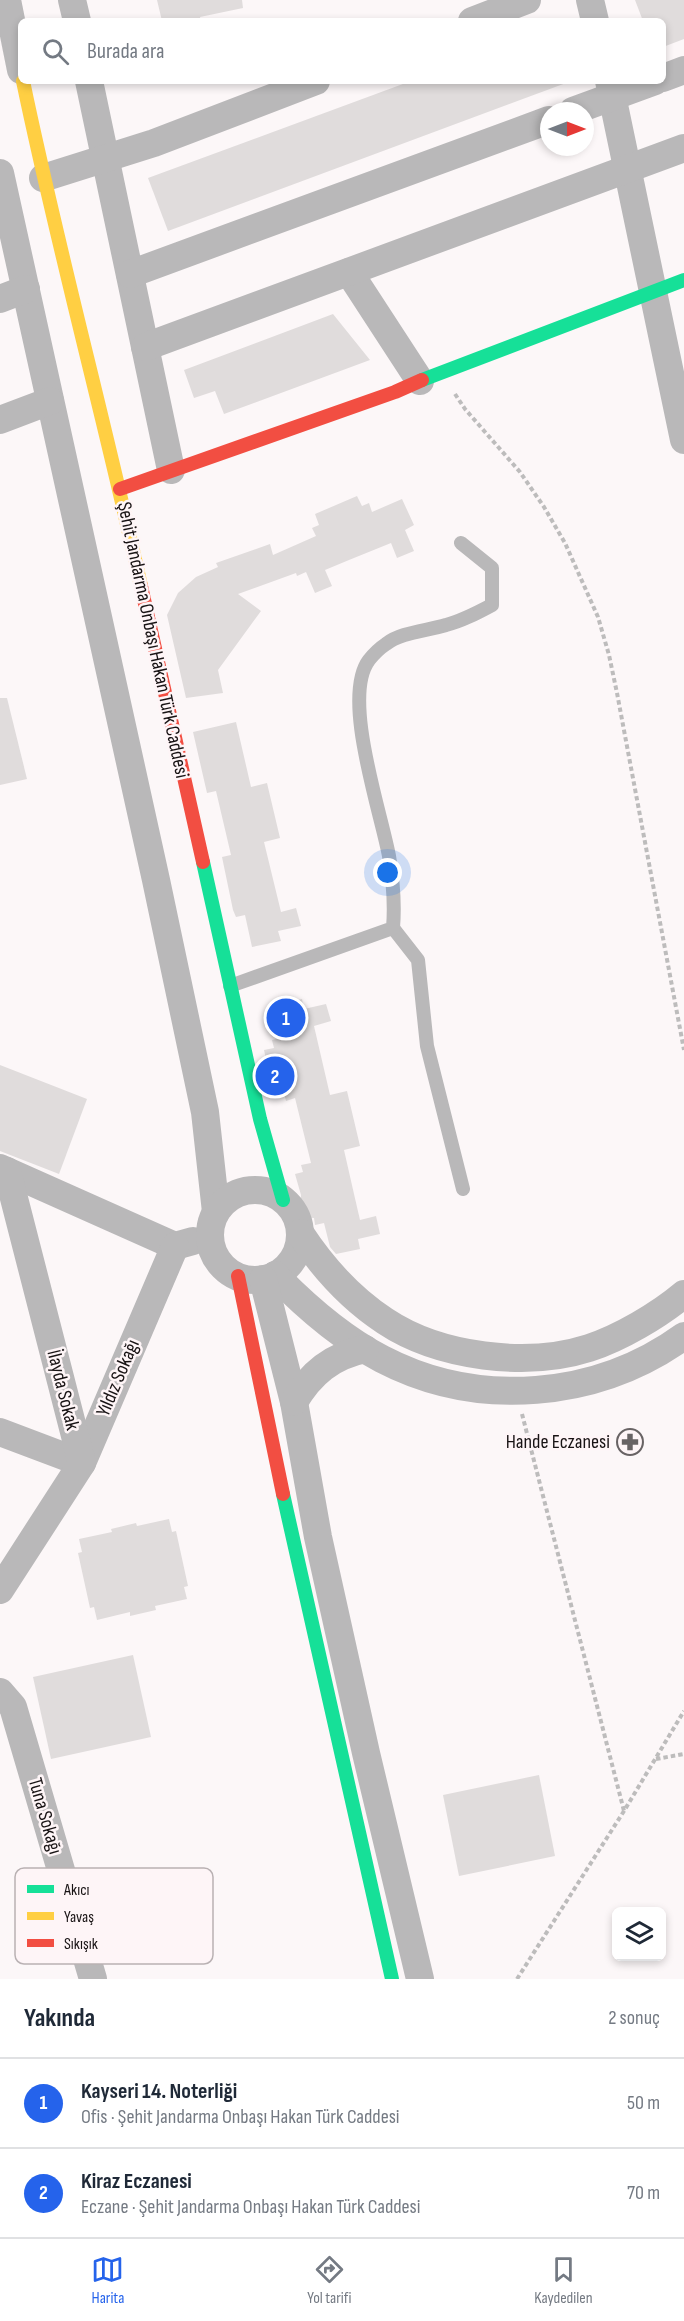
<!DOCTYPE html>
<html lang="tr">
<head>
<meta charset="utf-8">
<style>
	:root { --surface:#fff; --page:#f2f2f3; --text:#1f2937; --muted:#747a83; --line:#e0e1e3; --accent:#2563eb }
	body { margin:0; font-family:"Sofia Sans Condensed",sans-serif; background:var(--page); color:var(--text) }
	.controls { position:absolute; right:18px; bottom:18px; display:grid; overflow:hidden; border-radius:9px; box-shadow:0 3px 9px #0003 }
	.controls button { width:54px; height:54px; display:grid; place-items:center; padding:0; border:0; border-bottom:2px solid var(--line); background:var(--surface); color:var(--text); font:30px sans-serif }
	.compass { position:absolute; left:540px; top:102px; width:54px; height:54px; border-radius:50%; background:var(--surface); box-shadow:0 3px 9px #0003; rotate:90deg }
	.you { position:absolute; left:388px; top:873px; width:21px; height:21px; margin:-15px; border:4px solid #fff; border-radius:50%; background:#1a73e8; box-shadow:0 0 0 9px #1a73e833 }
	.badge { display:grid; place-items:center; width:39px; height:39px; border-radius:50%; background:var(--accent); color:#fff; font-size:20px; font-weight:700 }
	.pin { position:absolute; translate:-50% -50%; border:3px solid #fff; box-shadow:0 2px 6px #0006 }
	.list { margin:0; padding:0; list-style:none }
	h2 { display:flex; justify-content:space-between; align-items:center; height:78px; margin:0; padding:0 24px; font-size:26px }
	h2 small { font-size:20px; font-weight:400; color:var(--muted) }
	.list li { display:grid; grid-template-columns:39px 1fr auto; gap:18px; align-items:center; box-sizing:border-box; height:90px; padding:0 24px; border-top:2px solid var(--line) }
	.list b { display:block; font-size:22px; white-space:nowrap }
	.list p { margin:0; font-size:20px; white-space:nowrap; color:var(--muted) }
	.list em { font-size:20px; font-style:normal; color:var(--muted) }
	.icon { flex:none; width:33px; height:33px; fill:none; stroke:currentColor; stroke-width:2; stroke-linecap:round; stroke-linejoin:round }
	.map { position:relative; flex:none; width:684px; height:1979px; overflow:hidden }
	.search { position:absolute; background:var(--surface); box-shadow:0 3px 9px #0003; left:18px; right:18px; top:18px; height:66px; display:flex; align-items:center; gap:15px; box-sizing:border-box; padding:0 21px; border-radius:9px; color:var(--muted); font-size:22px }
	.sheet { height:258px; background:var(--surface) }
	nav { display:flex; justify-content:space-around; align-items:center; box-sizing:border-box; height:84px; border-top:2px solid var(--line); background:var(--surface); font-size:16px; color:var(--muted) }
	nav a { display:grid; justify-items:center; gap:3px }
	nav .on { color:var(--accent) }
	.map>svg:first-child { display:block }
	.building { fill:#e0dcdc }
	.lines { fill:none; stroke-linecap:round; stroke-linejoin:round }
	.path { stroke:#bdbcbc; stroke-width:4; stroke-dasharray:4.5 3; stroke-linecap:butt }
	.lane { stroke:#b9b8b9; stroke-width:14 }
	.street { stroke:#b9b8b9; stroke-width:28 }
	.fast { stroke:#16e098; stroke-width:14 }
	.slow { stroke:#ffcf43; stroke-width:14 }
	.jam { stroke:#f24e42; stroke-width:14 }
	.labels { text-anchor:middle; dominant-baseline:central; stroke-width:5; stroke-linejoin:round; paint-order:stroke }
	.street-label { font-size:20px; fill:#181314; stroke:#fef5f7 }
	.poi-label { font-size:20px; fill:#181314; stroke:#fef5f7; text-anchor:end }
	.key { fill:#fef5f7; stroke:#b9b1b3; stroke-width:1.5 }
	.key-label { font-size:16px; fill:#181314 }
</style>
</head>
<body>
<div class="map">
<svg width="684" height="1979" viewBox="0 0 684 1979">
	<rect width="100%" height="100%" fill="#fcf7f8"/>
	<g class="building">
		<polygon points="157,0 242,0 243,8 200,17 201,21 162,21"/>
		<polygon points="635,0 684,0 684,39 663,47 663,21 643,21"/>
		<polygon points="411,81 566,81 566,83 168,231 148,178"/>
		<polygon points="333,314 370,360 224,414 215,391 194,398 184,370"/>
		<polygon points="357,496 362,506 369,503 372,512 402,499 414,525 405,530 414,551 397,558 391,543 349,560 325,570 332,586 315,593 306,572 297,576 296,573 238,594 261,611 218,670 223,693 186,698 167,615 178,593 196,577 218,567 216,563 270,544 273,555 316,536 312,528 319,525 315,514"/>
		<polygon points="0,698 7,698 27,779 0,785"/>
		<polygon points="236,722 251,787 267,783 280,838 264,842 281,912 296,908 301,926 278,931 281,941 252,947 245,915 236,917 233,910 222,857 231,855 216,791 207,793 193,732"/>
		<polygon points="302,999 304,1009 326,1004 331,1021 314,1026 330,1095 347,1091 360,1146 344,1150 354,1194 360,1220 376,1216 380,1234 358,1239 360,1249 336,1254 330,1247 324,1223 315,1225 314,1218 302,1217 300,1207 301,1195 295,1174 303,1172 301,1165 311,1163 295,1098 286,1101 284,1093 274,1096 264,1050 274,1048 272,1040 281,1038 274,1006"/>
		<polygon points="0,1065 87,1099 59,1174 0,1151"/>
		<polygon points="169,1519 172,1532 176,1531 188,1586 184,1587 187,1599 155,1606 156,1610 130,1616 130,1612 97,1620 94,1607 90,1608 78,1553 82,1552 79,1539 112,1532 111,1529 136,1523 137,1526"/>
		<polygon points="133,1655 151,1737 51,1759 33,1677"/>
		<polygon points="539,1775 555,1856 459,1876 443,1795"/>
	</g>
	<g class="lines">
		<g class="path">
			<polyline points="455,394 465,409 520,472 544,507 565,543 598,617 609,655 617,693 684,1050"/>
			<polyline points="522,1414 624,1811"/>
			<polyline points="656,1759 684,1754"/>
			<polyline points="517,1979 624,1811 684,1711"/>
		</g>
		<g class="lane">
			<polyline points="393,928 418,960 427,1046 463,1189"/>
			<path d="M 230,986 L 393,928 C 395,904 393,880 389,856 C 381,812 341,697 369,660 C 373,655 380,648 386,644 C 401,632 427,631 446,625 C 462,621 477,613 492,605 L 492,568 L 461,543"/>
		</g>
		<g class="street">
			<polyline points="7,0 21,70"/>
			<polyline points="72,0 77,21"/>
			<polyline points="590,0 595,21"/>
			<polyline points="472,21 527,0"/>
			<polyline points="663,78 684,70"/>
			<polyline points="89,81 171,470"/>
			<polyline points="609,81 684,440"/>
			<polyline points="573,111 655,81"/>
			<polyline points="0,173 156,880 205,1112 216,1212"/>
			<polyline points="43,178 154,143 316,81"/>
			<polyline points="349,272 420,381"/>
			<polyline points="130,274 549,120"/>
			<polyline points="0,299 26,289"/>
			<polyline points="145,347 684,148"/>
			<polyline points="0,420 50,401"/>
			<polyline points="0,1168 175,1246 193,1241"/>
			<circle cx="255" cy="1235" r="45"/>
			<path d="M 300,1233 C 323,1268 350,1298 385,1321 C 439,1357 527,1368 589,1348 C 620,1338 659,1315 684,1294"/>
			<path d="M 275,1275 C 307,1308 342,1338 382,1359 C 478,1409 597,1399 684,1336"/>
			<polyline points="263,1279 294,1402 318,1537 366,1753 420,1979"/>
			<path d="M 294,1402 C 311,1373 332,1356 365,1349"/>
			<polyline points="0,1432 82,1463 175,1246"/>
			<polyline points="0,1590 82,1463 7,1171"/>
			<polyline points="0,1692 13,1707 93,1979"/>
		</g>
		<g class="fast">
			<polyline points="422,380 684,280"/>
			<polyline points="203,862 260,1119 283,1200"/>
			<polyline points="283,1494 392,1979"/>
		</g>
		<path class="slow" d="M 23,81 C 58,250 104,417 141,586"/>
		<g class="jam">
			<polyline points="120,489 395,392 422,380"/>
			<polyline points="141,586 203,862"/>
			<polyline points="238,1276 283,1494"/>
		</g>
	</g>
	<defs>
		<symbol id="pharmacy-ring" viewBox="-11 -11 22 22"><circle r="9.5" fill="#fef5f7" stroke="#686364" stroke-width="1.5"/><path d="M-2-6h4v4h4v4h-4v4h-4v-4h-4v-4h4Z" fill="#686364"/></symbol>
	</defs>
	<g fill-rule="evenodd">
		<use href="#pharmacy-ring" x="615" y="1427" width="30" height="30"/>
	</g>
	<g class="labels">
		<g class="street-label">
			<text transform="translate(153 640) rotate(78)">Şehit Jandarma Onbaşı Hakan Türk Caddesi</text>
			<text transform="translate(118 1378) rotate(-67)">Yıldız Sokağı</text>
			<text transform="translate(63 1390) rotate(76)">İlayda Sokak</text>
			<text transform="translate(45 1816) rotate(74)">Tuna Sokağı</text>
		</g>
		<g class="poi-label">
			<text x="610" y="1442">Hande Eczanesi</text>
		</g>
	</g>
	<rect x="15" y="1868" width="198" height="96" rx="9" class="key"/>
	<rect x="27" y="1885" width="27" height="8" fill="#16e098"/>
	<rect x="27" y="1912" width="27" height="8" fill="#ffcf43"/>
	<rect x="27" y="1939" width="27" height="8" fill="#f24e42"/>
	<g class="key-label">
		<text x="64" y="1895">Akıcı</text>
		<text x="64" y="1922">Yavaş</text>
		<text x="64" y="1949">Sıkışık</text>
	</g>
</svg>
<div class="controls">
<button><svg class="icon" aria-label="layers" viewBox="0 0 24 24"><path d="M12 4l9 5-9 5-9-5zM3 14l9 5 9-5"/></svg></button>
</div>
<svg class="compass" viewBox="-18 -18 36 36"><path d="M0-13l5 13h-10z" fill="#e53935"/><path d="M0 13l5-13h-10z" fill="#747a83"/></svg>
<div class="you"></div>
<div class="pin badge" style="left:286px;top:1018px">1</div>
<div class="pin badge" style="left:275px;top:1076px">2</div>
<div class="search"><svg class="icon" aria-label="search" viewBox="0 0 24 24"><circle cx="10" cy="10" r="6"/><path d="M15 15l6 6"/></svg>Burada ara</div>
</div>
<section class="sheet">
<h2>Yakında<small>2 sonuç</small></h2>
<ul class="list">
<li><span class="badge">1</span><div><b>Kayseri 14. Noterliği</b><p>Ofis · Şehit Jandarma Onbaşı Hakan Türk Caddesi</p></div><em>50 m</em></li>
<li><span class="badge">2</span><div><b>Kiraz Eczanesi</b><p>Eczane · Şehit Jandarma Onbaşı Hakan Türk Caddesi</p></div><em>70 m</em></li>
</ul>
</section>
<nav>
<a class="on"><svg class="icon" aria-label="map" viewBox="0 0 24 24"><path d="M3 6l6-2 6 2 6-2v14l-6 2-6-2-6 2zM9 4v14M15 6v14"/></svg>Harita</a>
<a><svg class="icon" aria-label="directions" viewBox="0 0 24 24"><path d="M12 3l9 9-9 9-9-9zM9 14v-3h6M13 9l2 2-2 2"/></svg>Yol tarifi</a>
<a><svg class="icon" aria-label="saved" viewBox="0 0 24 24"><path d="M7 4h10v16l-5-4-5 4z"/></svg>Kaydedilen</a>
</nav>
</body>
</html>
